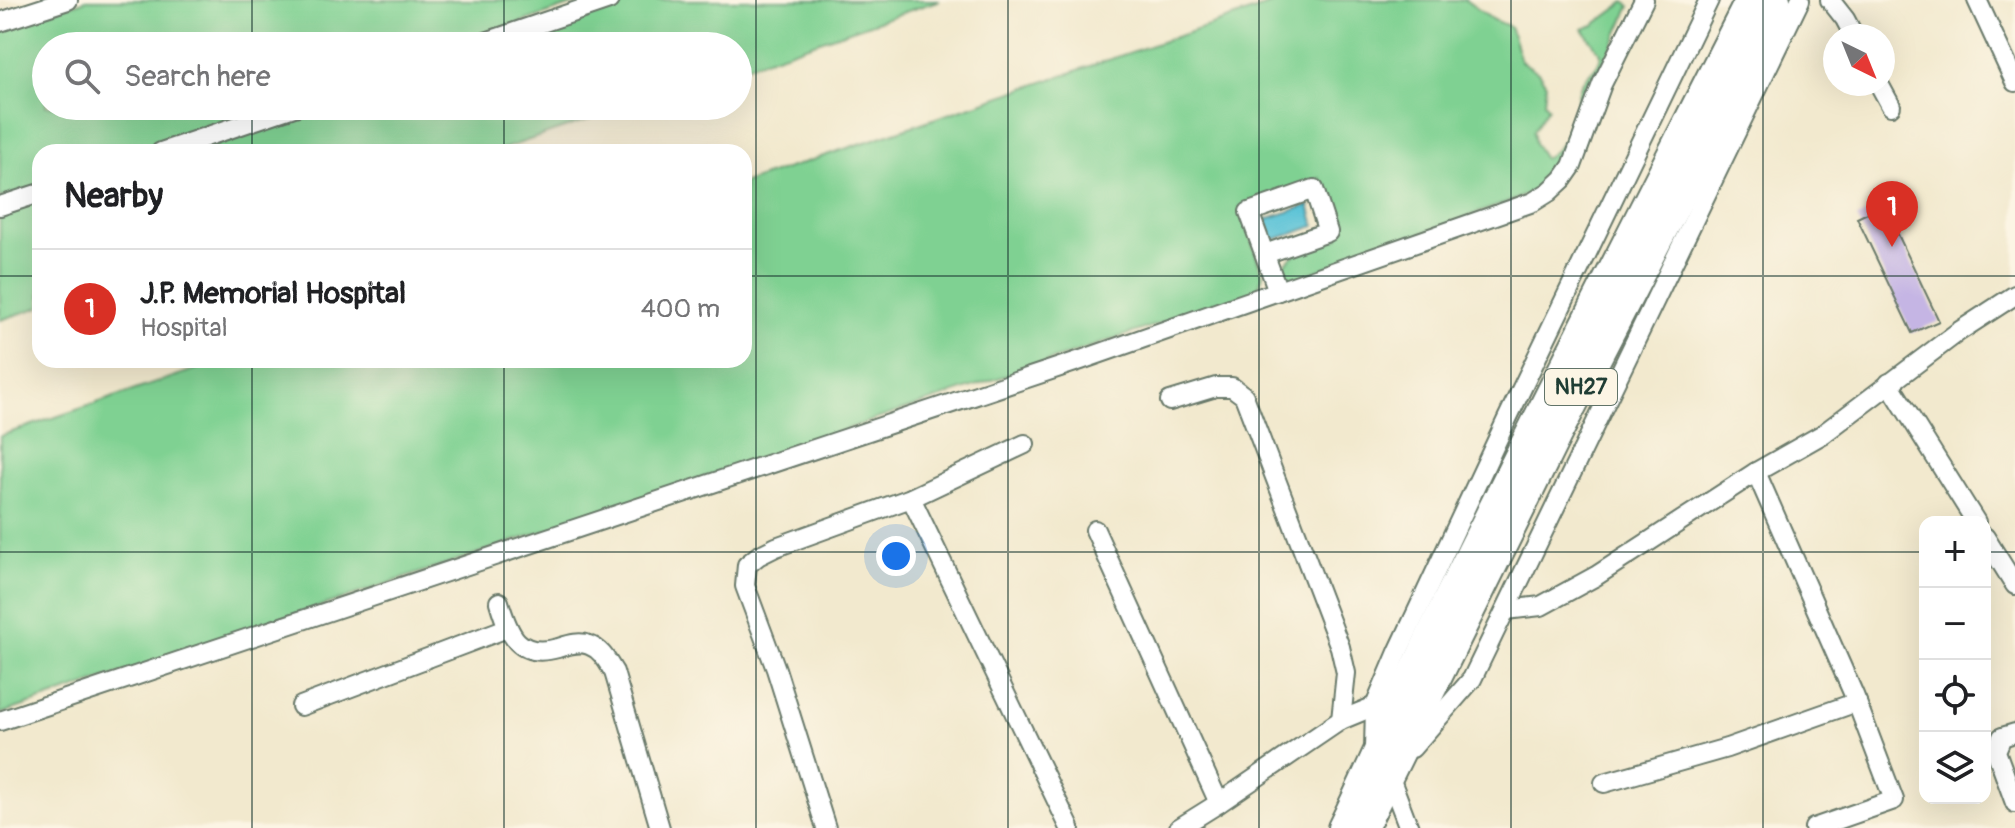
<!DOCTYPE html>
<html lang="en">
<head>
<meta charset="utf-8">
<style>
	:root { --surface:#fff; --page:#f2f2f2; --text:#202124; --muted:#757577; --line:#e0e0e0; --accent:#d93025 }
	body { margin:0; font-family:Pangolin,sans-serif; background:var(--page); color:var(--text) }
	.controls { position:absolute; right:24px; bottom:24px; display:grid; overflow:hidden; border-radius:16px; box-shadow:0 8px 32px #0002 }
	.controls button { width:72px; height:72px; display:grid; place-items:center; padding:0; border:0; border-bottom:2px solid var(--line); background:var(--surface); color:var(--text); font:40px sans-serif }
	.compass { position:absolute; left:1823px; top:24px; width:72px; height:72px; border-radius:50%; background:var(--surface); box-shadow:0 8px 32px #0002; rotate:137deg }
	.you { position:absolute; left:896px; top:556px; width:28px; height:28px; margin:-20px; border:6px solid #fff; border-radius:50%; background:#1a73e8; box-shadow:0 0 0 12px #1a73e833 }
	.badge { display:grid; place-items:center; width:52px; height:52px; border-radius:50%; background:var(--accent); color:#fff; font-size:26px; font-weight:700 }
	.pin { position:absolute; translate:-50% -66px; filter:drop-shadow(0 2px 4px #0008) }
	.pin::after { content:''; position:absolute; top:42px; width:28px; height:24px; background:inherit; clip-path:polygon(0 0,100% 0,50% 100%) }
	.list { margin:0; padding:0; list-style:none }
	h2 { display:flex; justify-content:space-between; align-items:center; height:104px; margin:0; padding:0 32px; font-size:34px }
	h2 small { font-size:26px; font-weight:400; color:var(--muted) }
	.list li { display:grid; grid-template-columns:52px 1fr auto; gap:24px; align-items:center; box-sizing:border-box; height:120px; padding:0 32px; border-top:2px solid var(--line) }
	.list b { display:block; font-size:30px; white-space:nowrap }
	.list p { margin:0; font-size:26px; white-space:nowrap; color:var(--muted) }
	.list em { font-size:26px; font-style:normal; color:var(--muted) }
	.icon { flex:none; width:44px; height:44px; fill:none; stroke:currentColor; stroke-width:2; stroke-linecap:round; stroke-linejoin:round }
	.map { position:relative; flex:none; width:2015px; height:828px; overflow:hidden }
	.search { position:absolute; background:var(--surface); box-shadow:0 8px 32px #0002; left:32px; top:32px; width:720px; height:88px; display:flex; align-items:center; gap:20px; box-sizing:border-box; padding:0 28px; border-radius:44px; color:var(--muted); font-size:30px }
	.panel { position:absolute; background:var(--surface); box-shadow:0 8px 32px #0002; left:32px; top:144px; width:720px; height:224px; border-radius:24px }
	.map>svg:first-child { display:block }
	.green { fill:#7fd192; stroke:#4f8763; stroke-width:2 }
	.water { fill:#5bc3d7; stroke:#3d8086; stroke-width:2 }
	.building { fill:#c5b5e4 }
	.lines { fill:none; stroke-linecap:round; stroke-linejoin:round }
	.minor-casing { stroke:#69796a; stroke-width:22 }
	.highway-casing { stroke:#69796a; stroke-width:32 }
	.minor { stroke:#fff; stroke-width:18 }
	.highway { stroke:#fff; stroke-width:28 }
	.grid { fill:none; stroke:#1f3d34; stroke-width:2; stroke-opacity:0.55 }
	.labels { text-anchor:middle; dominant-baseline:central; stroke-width:6; stroke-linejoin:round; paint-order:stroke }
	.shield { fill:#fcf5e5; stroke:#617469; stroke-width:2 }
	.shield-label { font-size:22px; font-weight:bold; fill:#1f3d34 }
</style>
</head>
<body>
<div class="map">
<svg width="2015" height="828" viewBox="0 0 2015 828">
	<rect width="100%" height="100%" fill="#fcf5e5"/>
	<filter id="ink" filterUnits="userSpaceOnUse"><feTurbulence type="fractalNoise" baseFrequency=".0125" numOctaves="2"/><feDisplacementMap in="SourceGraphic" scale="16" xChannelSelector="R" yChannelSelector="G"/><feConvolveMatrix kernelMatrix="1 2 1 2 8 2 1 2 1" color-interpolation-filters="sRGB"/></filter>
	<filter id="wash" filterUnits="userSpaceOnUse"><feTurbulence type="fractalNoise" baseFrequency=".006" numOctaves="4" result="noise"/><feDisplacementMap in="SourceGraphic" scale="32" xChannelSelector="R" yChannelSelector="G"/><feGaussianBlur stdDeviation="1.8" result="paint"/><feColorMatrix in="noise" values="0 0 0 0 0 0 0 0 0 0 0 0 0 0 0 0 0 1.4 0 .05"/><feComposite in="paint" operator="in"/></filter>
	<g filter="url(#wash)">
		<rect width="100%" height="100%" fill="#f2e9ce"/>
		<g class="green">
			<polygon points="86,0 587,0 451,46 46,46 46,106 273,106 137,152 40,152 40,185 0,198 0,29"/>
			<polygon points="630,0 940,0 738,69 738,46 494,46"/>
			<path d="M 1285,0 L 1465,0 L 1493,20 L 1507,25 L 1511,29 L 1521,61 L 1538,72 L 1546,84 L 1544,102 L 1548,107 L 1533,131 L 1535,144 L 1544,158 C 1559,151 1570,134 1575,117 C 1577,107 1576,95 1581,85 C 1588,71 1599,70 1601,54 L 1583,29 L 1594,25 L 1625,2 L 1630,6 L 1593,88 L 1569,156 L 1546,184 L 1517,199 L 1294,279 L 1288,278 L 1282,269 C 1291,250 1320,245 1339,237 L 1320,178 L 1240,207 L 1263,275 L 1258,288 L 1251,293 L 0,714 L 0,436 L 223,360 L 744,360 L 744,183 Z"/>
			<polygon points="316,106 629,106 494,152 180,152"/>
			<polygon points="40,199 40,307 0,320 0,213"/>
		</g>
		<polygon class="water" points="1309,205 1315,226 1273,240 1266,219"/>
		<g id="blocks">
			<polygon class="building" points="1884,205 1939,321 1912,333 1857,218"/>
		</g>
	</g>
	<g filter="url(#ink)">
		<use href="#blocks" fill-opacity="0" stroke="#69796a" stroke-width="2"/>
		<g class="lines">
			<defs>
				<g id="minor">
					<polyline points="1830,0 1845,19 1854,36"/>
					<polyline points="1977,0 2015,82"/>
					<polyline points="0,22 68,0"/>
					<polyline points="474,46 609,0"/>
					<polyline points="1879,84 1891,106"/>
					<polyline points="161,152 297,106"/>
					<polyline points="0,206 40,193"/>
					<polyline points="1265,254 1328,232 1314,189 1249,212 1278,291"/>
					<polyline points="1889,383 1976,522"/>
					<polyline points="1170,401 1216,387 1232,387 1244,396 1340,647 1346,673 1341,720"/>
					<polyline points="1756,472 1854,695 1894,800 1814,828"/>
					<polyline points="911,498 1070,828"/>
					<polyline points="1095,530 1219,803"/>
					<polyline points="1985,537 2015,585"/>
					<path d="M 499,602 C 509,635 518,659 558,648 C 568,645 579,641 589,645 C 601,649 607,661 614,672 L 660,828"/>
					<polyline points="1506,610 1541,606 1596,576 1756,472 1823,434 1958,332 2015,295"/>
					<polyline points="301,706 507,628"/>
					<polyline points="0,721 1081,360 1533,202 1549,192 1563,179 1572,166 1602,84 1644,0"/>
					<polyline points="2015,733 2002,737 1996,751 2015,803"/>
					<polyline points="1412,748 1472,679 1800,0"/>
					<polyline points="1374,749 1375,706 1398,652 1508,417 1709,0"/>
					<polyline points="1393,770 1389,775 1409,828"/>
					<polyline points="1604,783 1727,748 1857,702"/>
					<polyline points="826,828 776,669 745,586 747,565 758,556 776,547 911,498 1025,444"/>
					<polyline points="1179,828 1219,803 1341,720 1375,706"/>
				</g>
				<g id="highway">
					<path d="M 1342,828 C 1379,752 1412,673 1449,597 C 1547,397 1649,199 1750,0"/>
					<polyline points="1363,828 1557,435 1681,195 1776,0"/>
				</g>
			</defs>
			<use href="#minor" class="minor-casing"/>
			<use href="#highway" class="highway-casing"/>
			<use href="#minor" class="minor"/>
			<use href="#highway" class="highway"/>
		</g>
	</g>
	<path class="grid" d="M 252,0 L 252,46M 504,0 L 504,46M 756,0 L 756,828M 1008,0 L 1008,828M 1259,0 L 1259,828M 1511,0 L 1511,828M 1763,0 L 1763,828M 252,106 L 252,152M 504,106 L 504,152M 0,276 L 40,276M 744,276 L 2015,276M 252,360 L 252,828M 504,360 L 504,828M 0,552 L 1925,552M 1985,552 L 2015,552"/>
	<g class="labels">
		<rect class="shield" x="1545" y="369" width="72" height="36" rx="6"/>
		<g class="shield-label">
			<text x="1581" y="387">NH27</text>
		</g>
	</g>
</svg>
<div class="controls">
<button>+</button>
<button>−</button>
<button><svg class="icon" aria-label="locate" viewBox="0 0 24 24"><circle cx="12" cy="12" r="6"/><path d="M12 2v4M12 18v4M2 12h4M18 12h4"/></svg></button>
<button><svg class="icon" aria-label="layers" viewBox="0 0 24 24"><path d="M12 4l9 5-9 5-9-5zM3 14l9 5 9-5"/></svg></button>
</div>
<svg class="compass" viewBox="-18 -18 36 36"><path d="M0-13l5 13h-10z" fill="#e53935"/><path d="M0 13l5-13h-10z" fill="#757577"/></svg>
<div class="you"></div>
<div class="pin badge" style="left:1892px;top:247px">1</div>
<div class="search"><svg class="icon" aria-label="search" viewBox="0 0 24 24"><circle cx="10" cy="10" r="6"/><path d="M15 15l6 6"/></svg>Search here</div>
<section class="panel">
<h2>Nearby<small></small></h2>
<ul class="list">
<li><span class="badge">1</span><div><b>J.P. Memorial Hospital</b><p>Hospital</p></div><em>400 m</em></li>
</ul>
</section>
</div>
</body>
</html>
